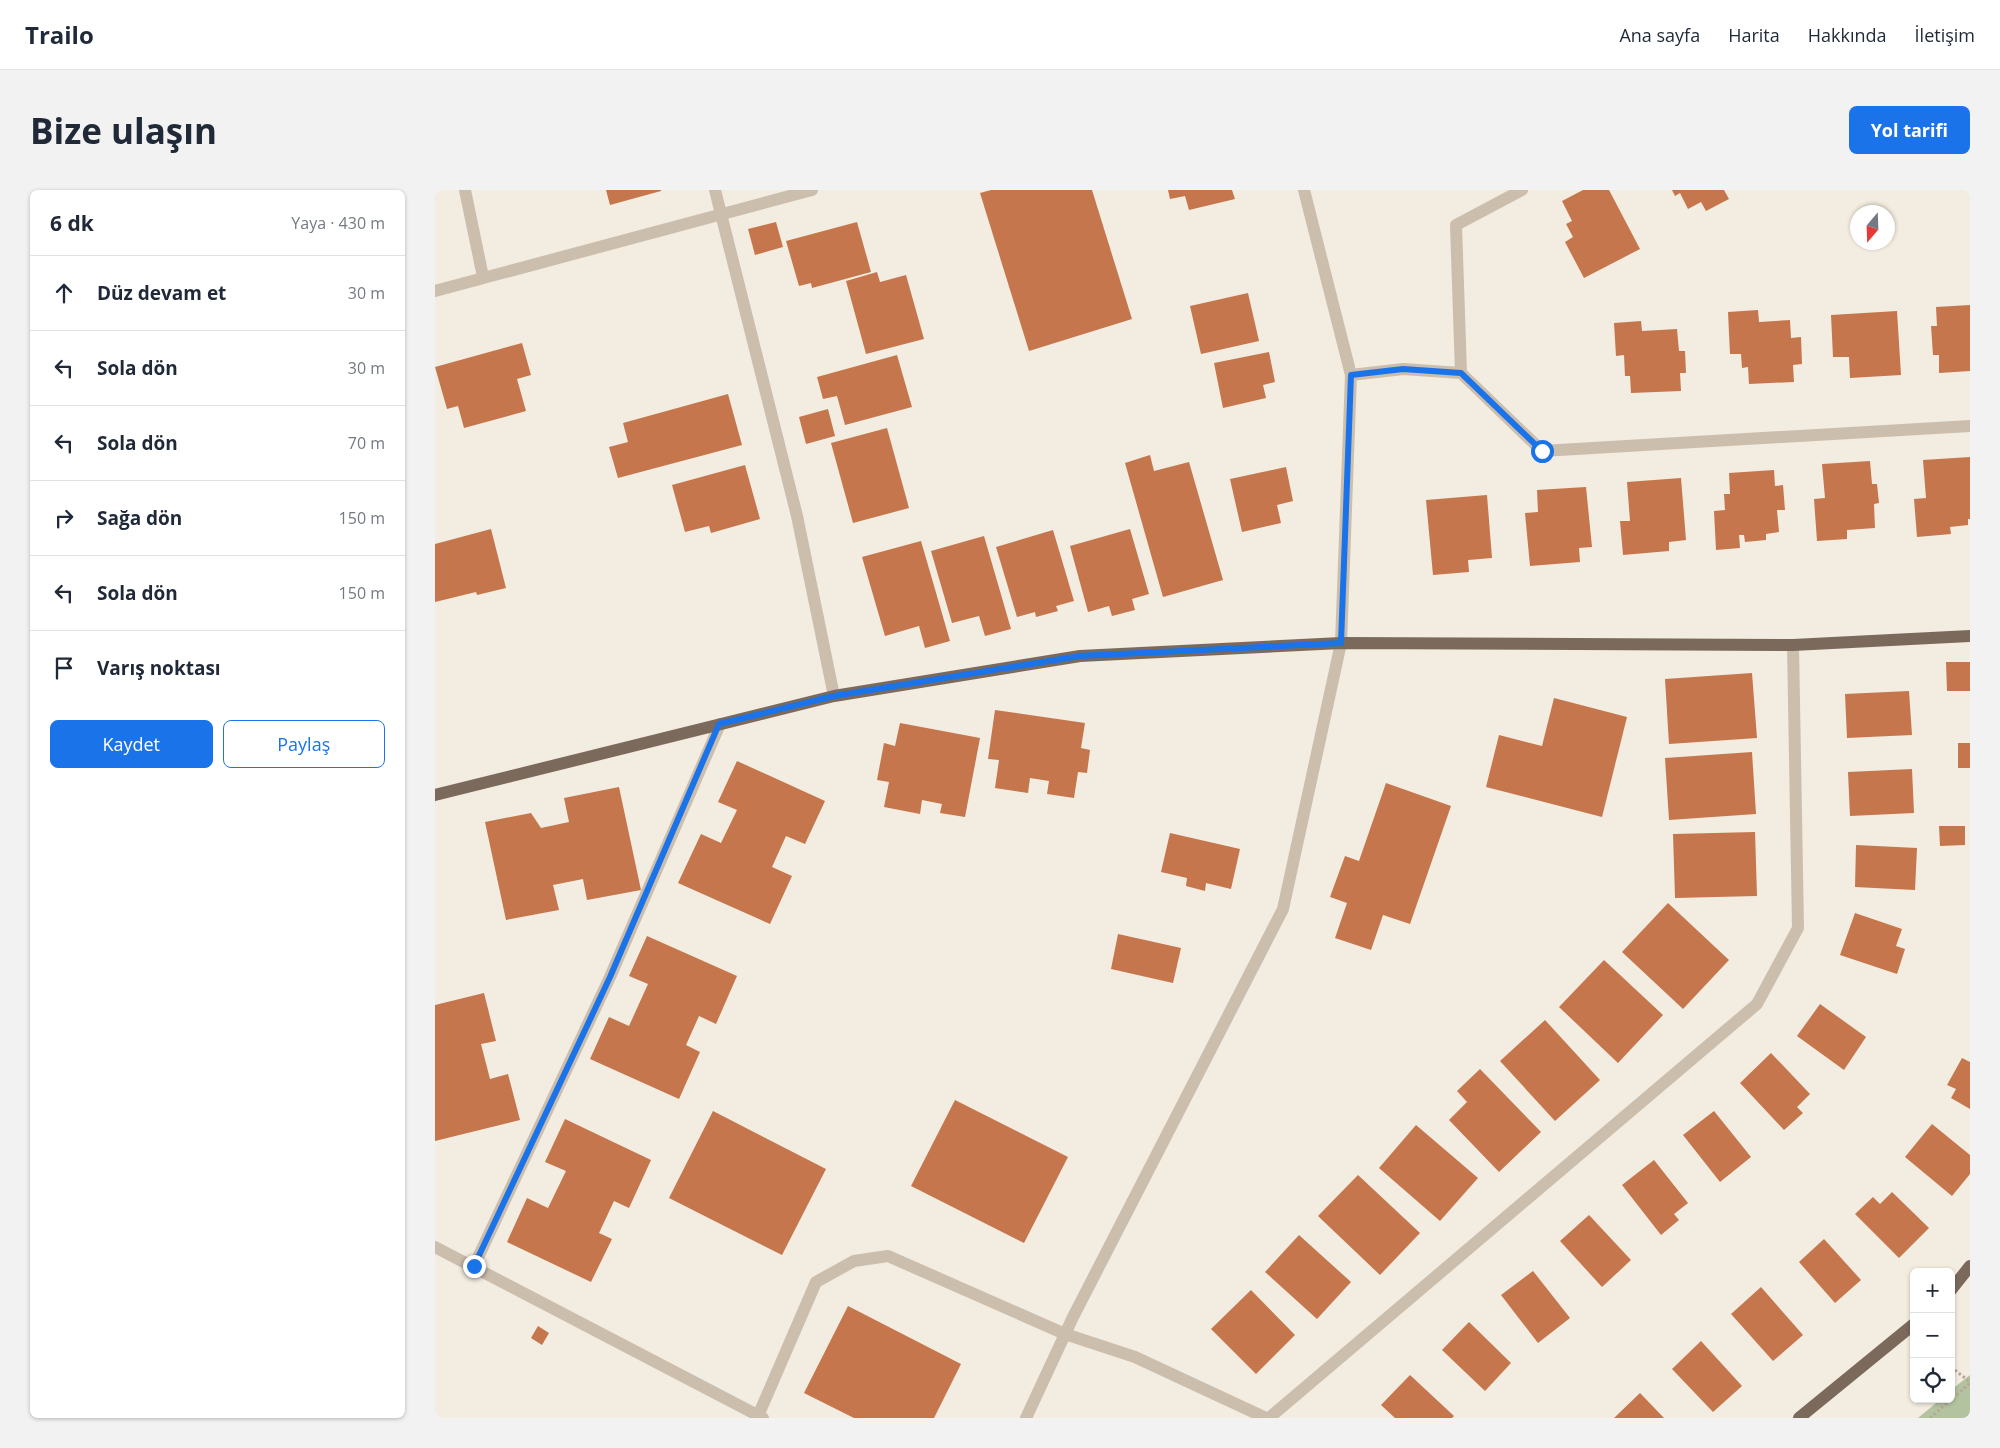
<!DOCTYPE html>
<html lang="tr">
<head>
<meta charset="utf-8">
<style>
	:root { --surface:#fff; --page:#f2f2f3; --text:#1f2937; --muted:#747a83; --line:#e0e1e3; --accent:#1a73e8 }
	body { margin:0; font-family:"Open Sans",sans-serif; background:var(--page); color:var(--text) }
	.controls { position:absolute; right:15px; bottom:15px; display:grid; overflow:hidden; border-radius:8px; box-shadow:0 1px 4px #0004 }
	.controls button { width:45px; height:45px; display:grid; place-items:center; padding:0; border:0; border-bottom:1px solid var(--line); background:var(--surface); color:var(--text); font:25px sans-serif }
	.compass { position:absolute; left:1415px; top:15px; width:45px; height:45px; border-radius:50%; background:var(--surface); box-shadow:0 1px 4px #0004; rotate:199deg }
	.stop { position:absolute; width:15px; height:15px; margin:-11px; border:4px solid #1a73e8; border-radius:50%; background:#fff }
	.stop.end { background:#1a73e8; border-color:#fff; box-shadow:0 1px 5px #0008 }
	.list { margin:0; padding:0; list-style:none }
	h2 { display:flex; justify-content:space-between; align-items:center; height:65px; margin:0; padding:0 20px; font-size:21px }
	h2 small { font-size:16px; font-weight:400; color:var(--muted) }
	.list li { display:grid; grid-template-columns:32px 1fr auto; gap:15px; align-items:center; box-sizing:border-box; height:75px; padding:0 20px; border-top:1px solid var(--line) }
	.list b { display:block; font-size:19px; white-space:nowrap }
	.list em { font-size:16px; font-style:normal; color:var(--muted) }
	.actions { display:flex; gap:10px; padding:15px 20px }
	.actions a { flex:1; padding:11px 0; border:1px solid var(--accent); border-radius:8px; text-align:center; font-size:18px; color:var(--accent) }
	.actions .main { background:var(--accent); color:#fff }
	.icon { flex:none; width:28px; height:28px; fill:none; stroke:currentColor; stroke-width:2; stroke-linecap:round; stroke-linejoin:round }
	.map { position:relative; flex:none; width:1535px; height:1228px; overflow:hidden; border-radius:8px }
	header { display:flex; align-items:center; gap:30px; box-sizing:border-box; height:70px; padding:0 25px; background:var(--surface); border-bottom:1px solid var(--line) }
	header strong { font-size:24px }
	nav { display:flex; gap:28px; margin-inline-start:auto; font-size:18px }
	.intro { display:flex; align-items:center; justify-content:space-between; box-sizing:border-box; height:120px; padding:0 30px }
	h1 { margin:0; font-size:35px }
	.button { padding:12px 22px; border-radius:8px; background:var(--accent); color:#fff; font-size:18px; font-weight:700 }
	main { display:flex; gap:30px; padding:0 30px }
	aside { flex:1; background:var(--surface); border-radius:8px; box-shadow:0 1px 4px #0004 }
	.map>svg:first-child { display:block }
	.green { fill:#b3c3a0 }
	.building { fill:#c5764c }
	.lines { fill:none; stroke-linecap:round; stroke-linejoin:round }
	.path { stroke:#b8a896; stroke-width:3; stroke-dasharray:2.5 2.5; stroke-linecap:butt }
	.minor { stroke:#ccbeac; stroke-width:12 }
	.major { stroke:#7b6a5c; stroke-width:12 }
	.route { stroke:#1a73e8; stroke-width:6 }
</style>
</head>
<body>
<header>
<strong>Trailo</strong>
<nav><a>Ana sayfa</a><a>Harita</a><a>Hakkında</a><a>İletişim</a></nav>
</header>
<div class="intro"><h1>Bize ulaşın</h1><a class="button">Yol tarifi</a></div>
<main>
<aside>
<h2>6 dk<small>Yaya · 430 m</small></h2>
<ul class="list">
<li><svg class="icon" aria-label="ahead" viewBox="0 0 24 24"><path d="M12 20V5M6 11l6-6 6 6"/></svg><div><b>Düz devam et</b></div><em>30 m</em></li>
<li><svg class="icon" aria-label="left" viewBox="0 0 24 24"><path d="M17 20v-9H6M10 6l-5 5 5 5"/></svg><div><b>Sola dön</b></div><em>30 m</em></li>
<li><svg class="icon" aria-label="left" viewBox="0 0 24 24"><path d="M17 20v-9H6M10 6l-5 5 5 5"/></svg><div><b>Sola dön</b></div><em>70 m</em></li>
<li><svg class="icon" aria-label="right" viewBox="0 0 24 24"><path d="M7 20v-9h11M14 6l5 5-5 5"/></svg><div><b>Sağa dön</b></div><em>150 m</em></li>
<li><svg class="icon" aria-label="left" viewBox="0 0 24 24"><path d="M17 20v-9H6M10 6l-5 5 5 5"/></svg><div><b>Sola dön</b></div><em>150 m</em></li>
<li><svg class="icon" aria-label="arrive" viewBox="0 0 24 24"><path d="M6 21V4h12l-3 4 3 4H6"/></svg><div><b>Varış noktası</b></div></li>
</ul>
<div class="actions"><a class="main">Kaydet</a><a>Paylaş</a></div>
</aside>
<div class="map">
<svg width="1535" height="1228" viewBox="0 0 1535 1228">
	<rect width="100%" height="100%" fill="#f3ece0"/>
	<polygon class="green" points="1535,1185 1535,1228 1483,1228 1506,1209 1516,1209 1516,1200"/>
	<g class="building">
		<polygon points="171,0 226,0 226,1 175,15"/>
		<polygon points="556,0 657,0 697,129 594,161 545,3"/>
		<polygon points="733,0 797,0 800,9 754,20 750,6 735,9"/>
		<polygon points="1148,0 1174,0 1205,59 1149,88 1130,52 1138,47 1131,34 1137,31 1127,11"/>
		<polygon points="1237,0 1289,0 1294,9 1271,21 1266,12 1253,19 1245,3 1240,6"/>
		<polygon points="341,32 348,57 320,65 313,39"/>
		<polygon points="422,32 436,82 377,98 376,93 364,96 351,51"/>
		<polygon points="442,82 445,92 471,85 489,149 431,164 411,91"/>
		<polygon points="813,103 824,151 766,164 755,116"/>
		<polygon points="1535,115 1535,181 1504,183 1504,165 1498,165 1496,136 1502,136 1501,117"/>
		<polygon points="1323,120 1324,132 1355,130 1356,148 1366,147 1367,174 1358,175 1359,192 1314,194 1313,177 1307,178 1306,164 1295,164 1293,122"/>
		<polygon points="1462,121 1466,185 1415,188 1414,167 1398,167 1396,125"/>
		<polygon points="1206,131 1207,141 1242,139 1244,161 1250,161 1251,183 1245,183 1246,201 1196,203 1195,186 1190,186 1189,165 1181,166 1179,133"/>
		<polygon points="87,153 96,185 82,189 91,221 29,238 23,216 12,219 0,177"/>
		<polygon points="834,162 840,192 828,195 831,208 788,218 779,173"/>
		<polygon points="462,165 477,217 410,235 402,206 388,209 382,187"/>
		<polygon points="293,204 307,255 183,288 174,257 193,252 188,233"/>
		<polygon points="393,219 400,246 371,254 364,227"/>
		<polygon points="452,238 474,318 418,333 396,253"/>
		<polygon points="715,265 719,281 754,272 788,390 728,407 690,273"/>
		<polygon points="1535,267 1535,329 1533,329 1533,335 1515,337 1516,344 1482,347 1479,309 1491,308 1488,270"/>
		<polygon points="1435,271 1437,294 1442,294 1444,313 1439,314 1440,338 1412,340 1412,349 1382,351 1379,309 1390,308 1387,274"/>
		<polygon points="310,275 325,329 276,343 274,336 250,342 237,295"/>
		<polygon points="851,277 858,311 842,315 846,333 807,342 795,289"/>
		<polygon points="1339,280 1340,296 1348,295 1350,320 1342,320 1344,342 1331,344 1331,350 1310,352 1309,345 1304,345 1305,358 1281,360 1279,321 1290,320 1289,304 1295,304 1294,283"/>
		<polygon points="1246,288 1251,350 1234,352 1234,361 1188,365 1185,331 1195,331 1192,292"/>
		<polygon points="1151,297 1157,357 1144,358 1145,372 1095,376 1090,323 1103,322 1102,300"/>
		<polygon points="1052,305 1057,368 1033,370 1034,382 998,385 991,310"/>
		<polygon points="56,339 71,398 42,405 41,402 0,412 0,354"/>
		<polygon points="695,339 714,404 697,409 700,420 677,426 674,416 653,422 635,356"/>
		<polygon points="618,340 639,411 621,416 623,421 601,427 600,422 582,427 561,357"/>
		<polygon points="549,346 576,439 550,446 544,426 517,433 496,361"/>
		<polygon points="486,351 515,451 490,458 484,436 450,446 427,367"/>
		<polygon points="1511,472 1535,472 1535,501 1512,501"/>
		<polygon points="1317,483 1322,548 1234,554 1230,489"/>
		<polygon points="1474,501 1477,545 1412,548 1410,504"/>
		<polygon points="1119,508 1192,527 1167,627 1051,597 1064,545 1107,556"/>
		<polygon points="560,520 650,533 646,558 655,560 652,583 643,582 639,608 612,604 614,591 595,588 593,603 560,598 564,570 553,569"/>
		<polygon points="465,533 545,548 530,627 505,623 507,614 487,610 485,624 449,617 454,592 442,590 449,553 460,556"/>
		<rect x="1523" y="553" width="12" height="25"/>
		<polygon points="1317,562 1321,624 1234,630 1230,568"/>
		<polygon points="302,571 390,611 370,654 351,646 337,677 357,686 335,734 243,693 266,644 286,653 302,620 283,612"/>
		<polygon points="1477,579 1479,623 1415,626 1413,582"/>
		<polygon points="951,593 1016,616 975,734 948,725 936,760 900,748 912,713 895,707 910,666 924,671"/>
		<polygon points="184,597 206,700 152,710 148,689 118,695 124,720 71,730 50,632 96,623 106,638 134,632 129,608"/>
		<polygon points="1504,636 1530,636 1530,655 1505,656"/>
		<polygon points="1320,642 1322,706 1240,708 1238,644"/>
		<polygon points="735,643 805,659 796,699 771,693 770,701 751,696 752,688 726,682"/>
		<polygon points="1421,655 1482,658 1480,700 1420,697"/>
		<polygon points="1233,713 1294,770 1248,819 1187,762"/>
		<polygon points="1420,723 1467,739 1461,756 1470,759 1462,784 1405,765"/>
		<polygon points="683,744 746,758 738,793 676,779"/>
		<polygon points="212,746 302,786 281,834 264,826 251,855 265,862 244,909 155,869 174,827 194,836 213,794 194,786"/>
		<polygon points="1169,770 1228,825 1183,873 1124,817"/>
		<polygon points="49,803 61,851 46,854 55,889 73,884 85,930 0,951 0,815"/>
		<polygon points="1385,814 1431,847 1409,880 1362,846"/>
		<polygon points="1110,830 1165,890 1120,931 1065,871"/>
		<polygon points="1336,863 1375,904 1362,917 1368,923 1349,940 1305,893"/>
		<polygon points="1527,868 1535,872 1535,919 1516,908 1521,899 1512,895"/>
		<polygon points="1045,879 1106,942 1064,982 1014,930 1032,912 1022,901"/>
		<polygon points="520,910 633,967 589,1053 476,996"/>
		<polygon points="278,921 391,979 347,1065 234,1008"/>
		<polygon points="1279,921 1316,967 1285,992 1248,945"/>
		<polygon points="130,929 216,970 194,1018 179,1011 164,1043 177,1049 156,1092 72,1052 92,1008 113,1018 131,981 110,972"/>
		<polygon points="1497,934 1535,965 1535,984 1517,1006 1470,967"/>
		<polygon points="981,935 1043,988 1005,1031 944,978"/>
		<polygon points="1219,970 1253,1013 1239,1024 1244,1030 1226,1045 1187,995"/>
		<polygon points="923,985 985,1043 945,1085 883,1026"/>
		<polygon points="1457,1002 1494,1038 1464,1068 1420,1024 1438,1007 1445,1014"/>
		<polygon points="1154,1025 1196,1070 1167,1097 1125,1051"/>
		<polygon points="864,1045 916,1092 882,1129 830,1082"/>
		<polygon points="1389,1049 1426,1090 1400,1113 1364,1072"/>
		<polygon points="1098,1081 1135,1128 1103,1153 1066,1105"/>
		<polygon points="1326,1097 1368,1145 1338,1171 1296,1124"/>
		<polygon points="816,1100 860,1145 821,1184 776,1139"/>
		<polygon points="413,1116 526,1174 499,1228 419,1228 369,1203"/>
		<polygon points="1034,1132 1076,1173 1050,1201 1007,1160"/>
		<polygon points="103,1136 114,1143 107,1155 96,1148"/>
		<polygon points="1266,1151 1307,1196 1278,1222 1237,1179"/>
		<polygon points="975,1185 1019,1226 1017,1228 960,1228 946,1215"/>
		<polygon points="1205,1203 1229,1228 1179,1228"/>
	</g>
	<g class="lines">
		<g class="path">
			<polyline points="1516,1177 1535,1192"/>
			<polyline points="1495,1228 1535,1193"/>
		</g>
		<g class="minor">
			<polyline points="30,0 48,87"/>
			<polyline points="280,0 362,326 399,506"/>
			<polyline points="1087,0 1021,35 1026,183 1107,261 1535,236"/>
			<polyline points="0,101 377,0"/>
			<polyline points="916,185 968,179 1026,183"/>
			<polyline points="0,1057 328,1228"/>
			<polyline points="39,1076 175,787 285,534"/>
			<polyline points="323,1226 381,1092 419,1071 453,1066 630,1144 700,1167 831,1228"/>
			<polyline points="591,1228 638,1127 848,719 906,453 916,185 869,0"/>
			<polyline points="834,1228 1322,814 1363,738 1358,455"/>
		</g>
		<g class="major">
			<polyline points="0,605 399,506 645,466 906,453 1358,455 1535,446"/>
			<polyline points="1516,1100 1535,1076"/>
			<polyline points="1364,1228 1479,1134"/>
		</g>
	</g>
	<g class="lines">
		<polyline class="route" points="39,1076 175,787 284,534 399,506 645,466 906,453 916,185 968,179 1026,183 1107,261"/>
	</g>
</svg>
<div class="controls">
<button>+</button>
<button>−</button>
<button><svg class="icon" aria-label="locate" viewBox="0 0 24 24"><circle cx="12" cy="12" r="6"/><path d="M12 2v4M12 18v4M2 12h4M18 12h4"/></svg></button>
</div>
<svg class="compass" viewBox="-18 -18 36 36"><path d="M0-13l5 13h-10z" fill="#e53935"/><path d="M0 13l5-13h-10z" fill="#747a83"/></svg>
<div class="stop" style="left:1107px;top:261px"></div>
<div class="stop end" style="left:39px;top:1076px"></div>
</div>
</main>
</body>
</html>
